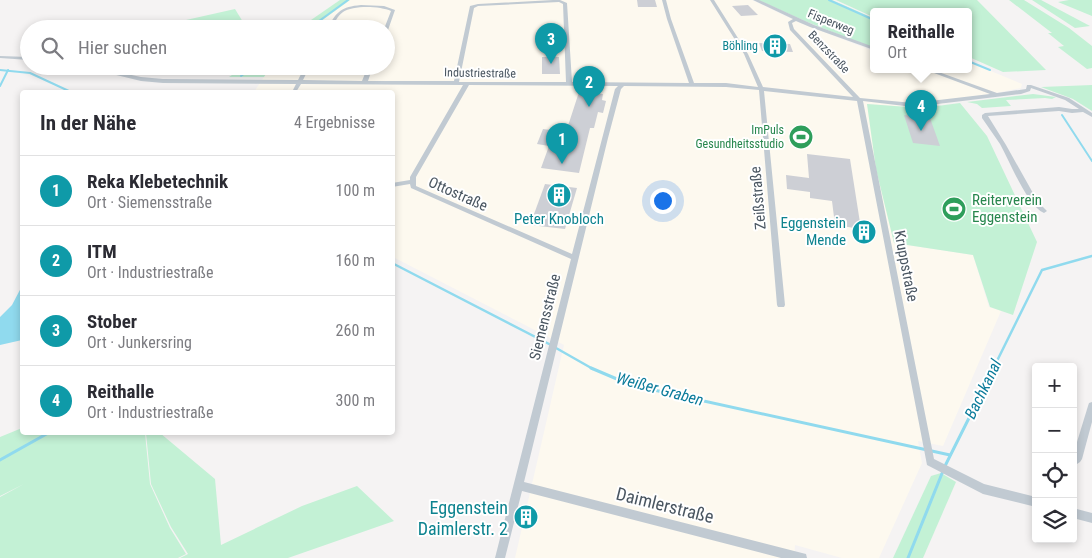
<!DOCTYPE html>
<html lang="de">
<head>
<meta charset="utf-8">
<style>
	:root { --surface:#fff; --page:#f7f7f7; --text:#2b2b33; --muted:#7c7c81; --line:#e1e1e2; --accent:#1a73e8 }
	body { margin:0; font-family:"Roboto Condensed",sans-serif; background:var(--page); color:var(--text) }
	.controls { position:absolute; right:15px; bottom:15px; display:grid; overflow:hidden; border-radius:5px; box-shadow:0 2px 8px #0003 }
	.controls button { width:45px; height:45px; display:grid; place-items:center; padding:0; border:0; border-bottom:1px solid var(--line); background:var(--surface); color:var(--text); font:25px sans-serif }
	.you { position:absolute; left:662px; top:200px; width:18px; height:18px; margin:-12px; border:4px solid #fff; border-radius:50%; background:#1a73e8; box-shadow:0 0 0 8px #1a73e833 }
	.badge { display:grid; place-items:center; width:32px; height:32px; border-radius:50%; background:var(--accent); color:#fff; font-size:16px; font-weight:700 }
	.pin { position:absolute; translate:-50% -41px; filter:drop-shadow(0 1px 2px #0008) }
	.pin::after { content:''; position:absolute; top:26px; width:18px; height:15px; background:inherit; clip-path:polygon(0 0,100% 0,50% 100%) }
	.popup { position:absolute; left:870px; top:8px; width:102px; height:65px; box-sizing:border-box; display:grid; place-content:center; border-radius:5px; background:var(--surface); filter:drop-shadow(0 1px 4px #0005); font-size:16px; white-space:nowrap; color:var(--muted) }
	.popup b { font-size:19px; color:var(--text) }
	.popup::after { content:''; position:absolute; left:50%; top:100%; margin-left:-10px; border:10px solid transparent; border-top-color:var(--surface) }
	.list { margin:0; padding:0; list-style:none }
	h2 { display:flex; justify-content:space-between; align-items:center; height:65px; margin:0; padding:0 20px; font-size:21px }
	h2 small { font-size:16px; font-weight:400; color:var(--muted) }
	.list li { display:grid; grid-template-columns:32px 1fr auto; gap:15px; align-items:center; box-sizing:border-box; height:70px; padding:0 20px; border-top:1px solid var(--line) }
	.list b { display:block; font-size:19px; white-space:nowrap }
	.list p { margin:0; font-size:16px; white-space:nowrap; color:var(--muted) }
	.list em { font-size:16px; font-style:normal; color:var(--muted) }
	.icon { flex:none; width:28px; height:28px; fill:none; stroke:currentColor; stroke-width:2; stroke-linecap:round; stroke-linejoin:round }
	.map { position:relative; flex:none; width:1092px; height:558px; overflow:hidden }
	.search { position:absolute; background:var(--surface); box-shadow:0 2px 8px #0003; left:20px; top:20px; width:375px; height:55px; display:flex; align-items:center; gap:12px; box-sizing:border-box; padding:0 18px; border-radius:28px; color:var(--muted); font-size:19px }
	.panel { position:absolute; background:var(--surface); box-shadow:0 2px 8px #0003; left:20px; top:90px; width:375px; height:345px; border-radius:5px }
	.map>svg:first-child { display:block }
	.commercial { fill:#fdf9ef }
	.green { fill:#c3f1d5 }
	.water { fill:#90daee }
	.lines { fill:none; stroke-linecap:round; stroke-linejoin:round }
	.stream-far2 { stroke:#90daee; stroke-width:2 }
	.stream-far1 { stroke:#90daee; stroke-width:2.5 }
	.stream { stroke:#90daee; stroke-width:3 }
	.building { fill:#cdcfd5 }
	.minor { fill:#c1cad2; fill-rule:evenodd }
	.labels { text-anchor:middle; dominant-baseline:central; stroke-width:4; stroke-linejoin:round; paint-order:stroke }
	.far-street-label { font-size:12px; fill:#4a5661; stroke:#fff }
	.far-culture-label { font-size:12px; fill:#0d838f; stroke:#fff; text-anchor:end }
	.far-leisure-label { font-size:12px; fill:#27864d; stroke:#fff; text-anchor:end }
	.street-label { font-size:15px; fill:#4a5661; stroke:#fff }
	.leisure-label { font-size:15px; fill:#27864d; stroke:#fff; text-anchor:start }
	.culture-label { font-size:15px; fill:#0d838f; stroke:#fff }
	.water-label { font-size:16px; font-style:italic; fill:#0c7c9b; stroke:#fff }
	.near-street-label { font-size:18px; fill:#4a5661; stroke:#fff }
	.near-culture-label { font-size:18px; fill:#0d838f; stroke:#fff; text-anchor:end }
</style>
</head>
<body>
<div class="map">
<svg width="1092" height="558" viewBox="0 0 1092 558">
	<rect width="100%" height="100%" fill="#f5f3f3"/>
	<polygon class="commercial" points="350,0 752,0 800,23 873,51 874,70 925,70 934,73 941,70 968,70 969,62 1022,84 1021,88 922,108 867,104 894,243 973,255 989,307 1001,311 943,446 918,441 922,463 879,558 842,558 795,545 794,558 515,558 564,345 393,257 392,92 254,92 271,66 386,66 386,29 310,29"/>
	<g class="green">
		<polygon points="340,0 350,0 310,29 298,29"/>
		<polygon points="758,0 832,0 873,18 873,48 807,22"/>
		<polygon points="836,0 977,0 1046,70 1003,72 969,57 968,12 874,12 873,17"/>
		<polygon points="1009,0 1024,0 1069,28 1092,46 1092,68 1087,69 1058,47 1064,46 1048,33 1052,33"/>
		<polygon points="1032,0 1041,0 1090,26 1075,28"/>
		<polygon points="1069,0 1092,0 1092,16 1058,2"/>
		<polygon points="235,9 243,22 215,29 146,29"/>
		<polygon points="245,66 271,66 264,77 229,77"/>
		<polygon points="1092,85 1092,111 1073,99 1041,87"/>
		<polygon points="1033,94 1056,97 1052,99 1045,98 1006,100 1011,106 982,108 977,104 967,102"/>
		<polygon points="960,103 987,136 1037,242 1013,315 990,307 973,255 894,243 876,169 867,104 922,108"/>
		<polygon points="22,428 22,432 145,433 150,484 170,528 186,554 178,558 0,558 0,497 24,484 0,496 0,437"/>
		<polygon points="146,433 160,433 215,479 221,545 302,506 357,486 394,521 288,558 180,558 188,554 171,527 151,484"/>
		<polygon points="941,473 956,482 923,558 893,558 931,476"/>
	</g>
	<polygon class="water" points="22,286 22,340 0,345 0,317 12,305"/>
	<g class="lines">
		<g class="stream-far2">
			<polyline points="829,0 874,20"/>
			<polyline points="308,29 348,0"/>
			<polyline points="968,61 990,70"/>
			<polyline points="0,70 30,73 71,92"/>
			<polyline points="241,76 255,66"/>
			<polyline points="0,86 8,70"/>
			<polyline points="1062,115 1092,161"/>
		</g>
		<g class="stream-far1">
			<polyline points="392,263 551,345"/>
			<polyline points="556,348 593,369"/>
			<polyline points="993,369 1042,270 1092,256"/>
		</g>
		<g class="stream">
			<polyline points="591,368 631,385 950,455"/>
			<polyline points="0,460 50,432"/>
			<polyline points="945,466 994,368"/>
			<polyline points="908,558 943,471"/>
		</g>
	</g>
	<g class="building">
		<polygon points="637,0 655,0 657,7 638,7"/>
		<polygon points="748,5 758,15 741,16 732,6"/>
		<polygon points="759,43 790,44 793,52 762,51"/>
		<polygon points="542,57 559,57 560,74 542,74"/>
		<polygon points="579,92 603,94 602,100 606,101 603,113 598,112 594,128 590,128 579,173 541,168 549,146 537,144 543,129 566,132"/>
		<polygon points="904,115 930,118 940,146 913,143"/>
		<polygon points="807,154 850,159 861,229 835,225 832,201 810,198 810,192 787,189 786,175 809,178"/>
		<polygon points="545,184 577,188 565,229 530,225"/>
	</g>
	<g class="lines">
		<g class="minor">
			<path d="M 553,0 L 560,0 L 567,3 L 572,82 L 689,83 L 667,19 L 662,0 L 666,0 L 671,19 L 694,83 L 726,83 L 758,87 L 744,54 L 710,0 L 714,0 L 748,54 L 763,87 L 853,97 L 790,30 L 788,22 L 793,19 L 753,0 L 759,0 L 814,25 L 874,47 L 874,50 L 810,27 L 796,21 L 792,23 L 794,29 L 860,98 L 913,103 L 990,94 L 926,70 L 933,70 L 997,93 L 1026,89 L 1027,85 L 1031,85 L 1069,98 L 1092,113 L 1092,117 L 1083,112 L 1072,113 L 1059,111 L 988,116 L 1006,145 L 1038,202 L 1047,211 L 1044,213 C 1027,205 1010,162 1000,144 C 994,135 988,127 982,118 L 982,115 L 985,113 L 1059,107 L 1072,109 L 1079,109 L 1065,100 L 1031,88 L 1030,91 L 1021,94 L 913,107 L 863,101 L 934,459 L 984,484 L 1036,497 L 1036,507 L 983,494 L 927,465 L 857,101 L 764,91 L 785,305 L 784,307 L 778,307 L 777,305 L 759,90 L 726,87 L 624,86 L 621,89 L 608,138 L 524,482 L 802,553 L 806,554 L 807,558 L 781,558 L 522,491 L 505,558 L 495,558 L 571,259 L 411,188 L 410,184 L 392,187 L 392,183 L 410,180 L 410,177 L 463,85 L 301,84 L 296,92 L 292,92 L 296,84 L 163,83 L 141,81 L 79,66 L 89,66 L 141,77 L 163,79 L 298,80 L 305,66 L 310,66 L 303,80 L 362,81 L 368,66 L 373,66 L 368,81 L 454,81 L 470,6 L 478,4 ZM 559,2 L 563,4 L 566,82 L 459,82 L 474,8 L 478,6 ZM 469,85 L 618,86 L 615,89 L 572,254 L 416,186 L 416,177 Z"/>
			<path d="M 361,5 L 384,6 L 395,10 L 388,30 L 384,29 L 391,11 C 380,6 353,5 343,12 C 337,16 335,23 331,29 L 327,29 C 337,11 341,7 361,5 Z"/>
			<polygon points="0,56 29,57 29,60 0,58"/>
			<polygon points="1092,402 1092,422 1082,459 1080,462 1077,464 1074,462 1073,455 1088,406 1089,403"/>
			<polygon points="1073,508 1092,513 1092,523 1073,518"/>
		</g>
	</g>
	<defs>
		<symbol id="building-disc" viewBox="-11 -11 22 22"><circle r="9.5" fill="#0f9aa8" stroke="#fff"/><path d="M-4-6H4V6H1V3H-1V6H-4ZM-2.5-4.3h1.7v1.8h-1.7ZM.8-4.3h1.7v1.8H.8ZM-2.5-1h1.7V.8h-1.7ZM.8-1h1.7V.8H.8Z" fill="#fff"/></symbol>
		<symbol id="stadium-disc" viewBox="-11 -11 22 22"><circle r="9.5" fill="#2e9e5b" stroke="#fff"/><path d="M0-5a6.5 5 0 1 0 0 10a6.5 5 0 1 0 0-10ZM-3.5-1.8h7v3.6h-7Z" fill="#fff"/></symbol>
	</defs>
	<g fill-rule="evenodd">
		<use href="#building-disc" x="761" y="32" width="28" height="28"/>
		<use href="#stadium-disc" x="787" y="123" width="28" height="28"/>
		<use href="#building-disc" x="545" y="181" width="28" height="28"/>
		<use href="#stadium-disc" x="940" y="195" width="28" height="28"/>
		<use href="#building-disc" x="850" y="218" width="28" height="28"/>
		<use href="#building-disc" x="512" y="503" width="28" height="28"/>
	</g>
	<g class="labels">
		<g class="far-street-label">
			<text transform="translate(831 22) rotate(22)">Fisperweg</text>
			<text transform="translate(829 52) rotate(46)">Benzstraße</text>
			<text transform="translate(480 73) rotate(1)">Industriestraße</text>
		</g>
		<g class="far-culture-label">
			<text x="758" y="46">Böhling</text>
		</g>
		<g class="far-leisure-label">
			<text x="784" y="130">ImPuls<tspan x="784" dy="14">Gesundheitsstudio</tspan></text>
		</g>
		<g class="street-label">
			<text transform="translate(458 194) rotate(24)">Ottostraße</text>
			<text transform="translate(758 198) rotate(-95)">Zeißstraße</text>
			<text transform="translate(906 266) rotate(79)">Kruppstraße</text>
			<text transform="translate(545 317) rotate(-76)">Siemensstraße</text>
		</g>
		<g class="leisure-label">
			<text x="972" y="200">Reiterverein<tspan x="972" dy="17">Eggenstein</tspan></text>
		</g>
		<g class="culture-label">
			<text x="559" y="219">Peter Knobloch</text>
			<text x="846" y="223" text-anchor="end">Eggenstein<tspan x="846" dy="17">Mende</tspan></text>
		</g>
		<g class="water-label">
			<text transform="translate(660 389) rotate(15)">Weißer Graben</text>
			<text transform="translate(983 389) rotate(-64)">Bachkanal</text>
		</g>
		<g class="near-street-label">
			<text transform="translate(665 505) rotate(14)">Daimlerstraße</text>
		</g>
		<g class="near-culture-label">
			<text x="508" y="507">Eggenstein<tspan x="508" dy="21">Daimlerstr. 2</tspan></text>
		</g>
	</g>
</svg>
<div class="controls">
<button>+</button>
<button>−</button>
<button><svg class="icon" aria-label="locate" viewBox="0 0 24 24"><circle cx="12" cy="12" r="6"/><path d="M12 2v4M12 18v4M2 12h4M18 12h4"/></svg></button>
<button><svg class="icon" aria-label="layers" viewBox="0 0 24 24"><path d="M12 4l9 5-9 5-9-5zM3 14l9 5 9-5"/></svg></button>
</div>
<div class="you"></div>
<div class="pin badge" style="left:562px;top:164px;background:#0f9aa8">1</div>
<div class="pin badge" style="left:589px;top:107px;background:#0f9aa8">2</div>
<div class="pin badge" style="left:551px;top:64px;background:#0f9aa8">3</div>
<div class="pin badge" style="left:921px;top:131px;background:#0f9aa8">4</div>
<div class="popup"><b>Reithalle</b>Ort</div>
<div class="search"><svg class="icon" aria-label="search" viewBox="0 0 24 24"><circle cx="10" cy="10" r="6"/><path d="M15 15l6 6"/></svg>Hier suchen</div>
<section class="panel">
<h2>In der Nähe<small>4 Ergebnisse</small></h2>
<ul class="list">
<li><span class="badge" style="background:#0f9aa8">1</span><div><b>Reka Klebetechnik</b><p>Ort · Siemensstraße</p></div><em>100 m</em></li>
<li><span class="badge" style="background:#0f9aa8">2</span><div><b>ITM</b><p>Ort · Industriestraße</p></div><em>160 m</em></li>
<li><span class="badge" style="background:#0f9aa8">3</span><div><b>Stober</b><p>Ort · Junkersring</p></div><em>260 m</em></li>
<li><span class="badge" style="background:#0f9aa8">4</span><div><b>Reithalle</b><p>Ort · Industriestraße</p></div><em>300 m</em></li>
</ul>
</section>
</div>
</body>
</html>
